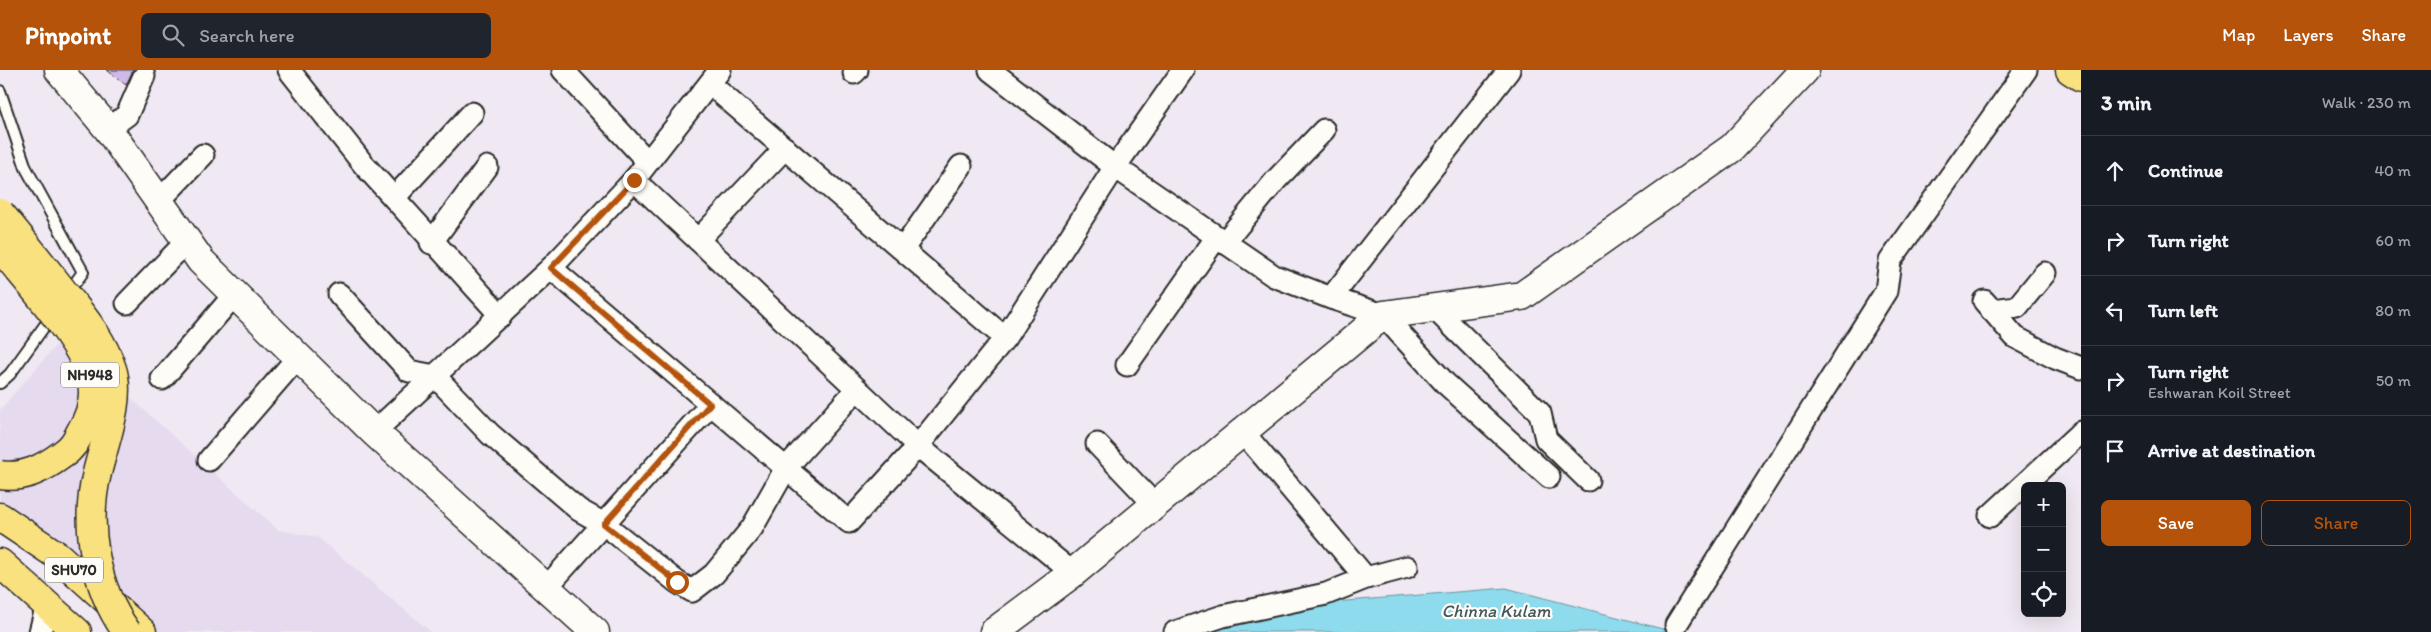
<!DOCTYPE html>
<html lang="en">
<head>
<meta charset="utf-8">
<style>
	:root { --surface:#171b24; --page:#20242c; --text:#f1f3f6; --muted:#9ea1a6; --line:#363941; --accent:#b45309 }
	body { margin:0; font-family:Itim,sans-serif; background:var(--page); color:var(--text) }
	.controls { position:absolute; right:15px; bottom:15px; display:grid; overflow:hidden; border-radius:8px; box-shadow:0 5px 20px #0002 }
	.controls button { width:45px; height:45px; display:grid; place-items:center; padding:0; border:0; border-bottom:1px solid var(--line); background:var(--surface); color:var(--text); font:25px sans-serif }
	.stop { position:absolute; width:15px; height:15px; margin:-11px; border:4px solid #b45309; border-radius:50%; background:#fff }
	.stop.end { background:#b45309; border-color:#fff; box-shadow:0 1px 5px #0008 }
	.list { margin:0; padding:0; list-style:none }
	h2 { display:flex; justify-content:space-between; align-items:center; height:65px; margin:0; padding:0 20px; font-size:21px }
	h2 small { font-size:16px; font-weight:400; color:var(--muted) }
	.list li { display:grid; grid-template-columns:32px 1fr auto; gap:15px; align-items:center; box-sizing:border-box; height:70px; padding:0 20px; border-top:1px solid var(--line) }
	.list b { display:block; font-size:19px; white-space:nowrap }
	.list p { margin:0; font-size:16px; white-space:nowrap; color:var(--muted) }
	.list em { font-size:16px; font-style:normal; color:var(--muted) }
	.actions { display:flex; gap:10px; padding:15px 20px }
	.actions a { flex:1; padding:11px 0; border:1px solid var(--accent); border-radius:8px; text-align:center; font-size:18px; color:var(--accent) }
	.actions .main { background:var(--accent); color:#fff }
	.icon { flex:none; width:28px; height:28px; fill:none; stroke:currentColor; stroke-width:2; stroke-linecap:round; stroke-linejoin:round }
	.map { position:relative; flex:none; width:2081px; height:562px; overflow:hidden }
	header { display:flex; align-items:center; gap:30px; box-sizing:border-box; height:70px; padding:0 25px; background:var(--accent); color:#fff }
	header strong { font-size:24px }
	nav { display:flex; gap:28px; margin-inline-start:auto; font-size:18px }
	.search { width:350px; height:45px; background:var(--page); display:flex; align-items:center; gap:12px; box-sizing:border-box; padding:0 18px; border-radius:8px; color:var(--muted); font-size:19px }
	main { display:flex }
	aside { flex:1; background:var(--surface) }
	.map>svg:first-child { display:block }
	.built { fill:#e6daef }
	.water { fill:#8fdbee; stroke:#6795a0 }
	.building { fill:#d0b9e8; stroke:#2b2b2b }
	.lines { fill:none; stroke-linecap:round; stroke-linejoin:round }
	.lane-casing { stroke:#2b2b2b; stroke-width:14 }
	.street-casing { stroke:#2b2b2b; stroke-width:25 }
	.secondary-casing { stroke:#2b2b2b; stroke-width:31 }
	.primary-casing { stroke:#2b2b2b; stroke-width:31 }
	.highway-casing { stroke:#2b2b2b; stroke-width:31 }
	.lane { stroke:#fdfcf7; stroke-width:10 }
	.street { stroke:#fdfcf7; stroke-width:21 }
	.secondary { stroke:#fdfcf7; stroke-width:28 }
	.primary { stroke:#fae180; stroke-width:28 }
	.highway { stroke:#fae180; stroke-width:28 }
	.highway-bridge-casing { stroke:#2b2b2b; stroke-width:31; stroke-linecap:butt }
	.highway-bridge { stroke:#fae180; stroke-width:28 }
	.route { stroke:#b45309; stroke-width:6 }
	.labels { text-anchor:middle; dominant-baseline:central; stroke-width:4.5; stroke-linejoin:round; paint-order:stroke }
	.shield { fill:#fdfcf7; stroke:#6a6a68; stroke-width:1 }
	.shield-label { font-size:15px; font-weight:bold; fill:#2b2b2b }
	.water-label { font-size:18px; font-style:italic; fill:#44575c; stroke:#fdfcf7 }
</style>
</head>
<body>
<header>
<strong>Pinpoint</strong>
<div class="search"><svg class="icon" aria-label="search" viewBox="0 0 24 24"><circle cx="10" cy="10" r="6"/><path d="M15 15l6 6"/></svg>Search here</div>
<nav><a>Map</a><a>Layers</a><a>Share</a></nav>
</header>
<main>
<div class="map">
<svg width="2081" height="562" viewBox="0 0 2081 562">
	<rect width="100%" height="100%" fill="#f0e8f2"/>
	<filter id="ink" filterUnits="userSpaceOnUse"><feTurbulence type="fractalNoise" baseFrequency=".02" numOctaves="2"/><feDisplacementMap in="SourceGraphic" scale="10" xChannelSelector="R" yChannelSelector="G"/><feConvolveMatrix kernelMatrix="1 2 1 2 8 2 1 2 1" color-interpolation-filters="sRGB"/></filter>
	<g filter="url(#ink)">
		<polygon class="built" points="79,249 114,313 278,460 317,467 431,562 136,562 0,439 0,340"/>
		<polygon class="water" points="1506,518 1674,562 1194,562 1310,534"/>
		<polygon class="building" points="107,0 133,0 126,15"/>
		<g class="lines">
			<defs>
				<g id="lane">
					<polyline points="0,21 26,98 83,202 67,224"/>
					<polyline points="0,313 10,304 53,244"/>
				</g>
				<g id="street">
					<polyline points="289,0 364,95 501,246"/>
					<polyline points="563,0 647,91"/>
					<polyline points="990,0 1115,97 1274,206 1331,228 1383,245 1445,313 1549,407"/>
					<polyline points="854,3 857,0"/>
					<polyline points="710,14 1005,268"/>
					<polyline points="108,59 127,45 144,6"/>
					<polyline points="634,110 918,376 1073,503"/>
					<polyline points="394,128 472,43"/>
					<polyline points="159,131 203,85"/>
					<polyline points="698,170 785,78"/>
					<polyline points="431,173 487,97"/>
					<polyline points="1224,173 1276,110 1324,60"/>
					<polyline points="903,179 961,96"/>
					<polyline points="551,198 849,452 918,376 1005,268 1115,97 1183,0"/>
					<polyline points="339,224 409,301 435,306 490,364 579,440 604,454 677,512 692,521 714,504 752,458 786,398 857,319"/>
					<polyline points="1331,228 1509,0"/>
					<polyline points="1984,231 2015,267 2055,288 2081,298"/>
					<polyline points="127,233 187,171"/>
					<polyline points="1434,238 1540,343 1546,369 1588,410"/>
					<polyline points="1991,240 2017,237 2045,203"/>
					<polyline points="1127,295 1216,168"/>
					<polyline points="162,309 235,224"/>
					<polyline points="374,362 551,198 634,110 720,0"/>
					<polyline points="1243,362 1366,508"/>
					<polyline points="1097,374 1155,435"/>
					<polyline points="209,390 298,287"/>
					<polyline points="1990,446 2081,362"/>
					<polyline points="546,518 711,334"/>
					<polyline points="1676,555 1886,221 1890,191 2026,0"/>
					<polyline points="40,562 47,535"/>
					<polyline points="1175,562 1223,546 1326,524 1366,508 1407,497"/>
				</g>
				<g id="secondary">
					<polyline points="59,0 108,59 201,191 374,362 595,562"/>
					<polyline points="994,562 1073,503 1383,245 1522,226 1732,78 1805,0"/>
				</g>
				<g id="primary">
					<polyline points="0,447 58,486 142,562"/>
					<polyline points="0,493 77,562"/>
				</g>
				<polyline id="highway" points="2070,0 2081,7"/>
			</defs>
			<use href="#lane" class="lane-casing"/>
			<use href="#street" class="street-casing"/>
			<use href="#secondary" class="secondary-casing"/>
			<use href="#primary" class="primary-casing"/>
			<use href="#highway" class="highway-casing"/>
			<use href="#lane" class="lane"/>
			<use href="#street" class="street"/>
			<use href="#secondary" class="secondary"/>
			<use href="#primary" class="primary"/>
			<use href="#highway" class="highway"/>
			<defs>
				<g id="highway-bridge">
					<path d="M 0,143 C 20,167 40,192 59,216 C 79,242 102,267 112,299 C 122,329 104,373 97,403 C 84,455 95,519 127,562"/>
					<path d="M 0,177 C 25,209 81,269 91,307 C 96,326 91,345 81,361 C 76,371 72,378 63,384 C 44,398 24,409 0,405"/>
				</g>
			</defs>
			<use href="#highway-bridge" class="highway-bridge-casing"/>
			<use href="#highway-bridge" class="highway-bridge"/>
		</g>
	</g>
	<g class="lines" filter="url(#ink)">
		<polyline class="route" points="634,110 551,198 710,334 604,454 677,512"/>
	</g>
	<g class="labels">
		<g class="shield">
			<rect x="61" y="292.5" width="58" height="25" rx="4"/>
			<rect x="45" y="487.5" width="58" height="25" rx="4"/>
		</g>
		<g class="shield-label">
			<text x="90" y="305">NH948</text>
			<text x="74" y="500">SHU70</text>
		</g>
		<g class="water-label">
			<text x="1496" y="541">Chinna Kulam</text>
		</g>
	</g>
</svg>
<div class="controls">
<button>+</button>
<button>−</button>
<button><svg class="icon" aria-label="locate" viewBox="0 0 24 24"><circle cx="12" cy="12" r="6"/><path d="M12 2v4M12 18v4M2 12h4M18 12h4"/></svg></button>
</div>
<div class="stop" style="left:677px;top:512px"></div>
<div class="stop end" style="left:634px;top:110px"></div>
</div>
<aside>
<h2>3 min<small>Walk · 230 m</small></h2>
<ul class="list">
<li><svg class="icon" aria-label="ahead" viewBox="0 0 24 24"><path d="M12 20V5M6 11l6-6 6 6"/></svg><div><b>Continue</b></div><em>40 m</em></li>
<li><svg class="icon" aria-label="right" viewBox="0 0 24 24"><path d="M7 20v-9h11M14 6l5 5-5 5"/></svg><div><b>Turn right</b></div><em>60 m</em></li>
<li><svg class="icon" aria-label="left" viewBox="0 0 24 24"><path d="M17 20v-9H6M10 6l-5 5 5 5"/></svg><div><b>Turn left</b></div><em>80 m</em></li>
<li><svg class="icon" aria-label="right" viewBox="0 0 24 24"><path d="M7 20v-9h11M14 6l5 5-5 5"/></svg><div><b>Turn right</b><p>Eshwaran Koil Street</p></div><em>50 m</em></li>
<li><svg class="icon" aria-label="arrive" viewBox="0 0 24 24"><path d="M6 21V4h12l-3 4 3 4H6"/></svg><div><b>Arrive at destination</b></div></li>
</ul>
<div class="actions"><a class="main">Save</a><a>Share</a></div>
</aside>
</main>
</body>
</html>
